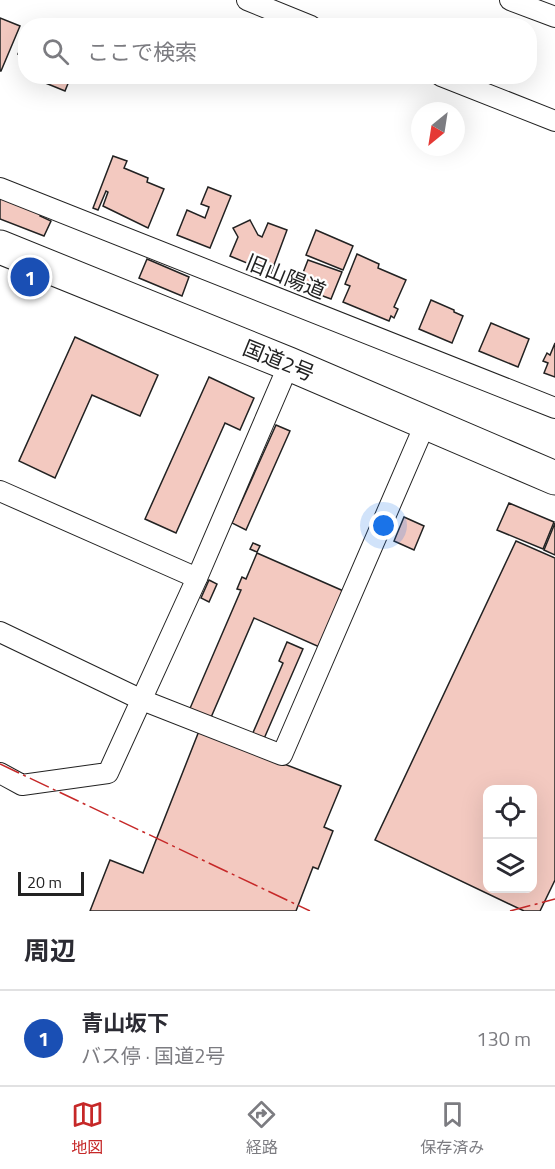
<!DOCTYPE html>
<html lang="ja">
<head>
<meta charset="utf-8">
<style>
	:root { --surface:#fff; --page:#f2f2f3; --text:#2b2b33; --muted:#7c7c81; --line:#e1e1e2; --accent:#c62828 }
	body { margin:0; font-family:"Titillium Web","Noto Sans JP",sans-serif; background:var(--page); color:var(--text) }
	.controls { position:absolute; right:18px; bottom:18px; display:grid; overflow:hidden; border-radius:12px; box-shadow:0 6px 24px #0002 }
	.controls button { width:54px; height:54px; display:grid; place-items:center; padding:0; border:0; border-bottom:2px solid var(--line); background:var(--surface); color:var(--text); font:30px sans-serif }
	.compass { position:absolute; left:411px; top:102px; width:54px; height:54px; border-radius:50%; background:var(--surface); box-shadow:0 6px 24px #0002; rotate:210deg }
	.scale { position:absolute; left:18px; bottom:15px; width:66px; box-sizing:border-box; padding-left:6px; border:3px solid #222; border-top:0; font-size:16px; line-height:21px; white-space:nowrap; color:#222; -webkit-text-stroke:4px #fff; paint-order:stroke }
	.you { position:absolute; left:384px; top:526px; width:21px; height:21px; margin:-15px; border:4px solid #fff; border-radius:50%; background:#1a73e8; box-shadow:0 0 0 9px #1a73e833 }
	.badge { display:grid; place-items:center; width:39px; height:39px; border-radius:50%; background:var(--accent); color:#fff; font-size:20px; font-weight:700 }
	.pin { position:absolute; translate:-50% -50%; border:3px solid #fff; box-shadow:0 2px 6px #0006 }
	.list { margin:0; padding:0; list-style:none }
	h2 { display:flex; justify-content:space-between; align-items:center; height:78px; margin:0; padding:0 24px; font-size:26px }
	h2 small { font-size:20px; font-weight:400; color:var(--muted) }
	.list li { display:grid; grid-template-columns:39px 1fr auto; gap:18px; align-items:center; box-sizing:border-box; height:96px; padding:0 24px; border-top:2px solid var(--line) }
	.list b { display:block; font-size:22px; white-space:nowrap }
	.list p { margin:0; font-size:20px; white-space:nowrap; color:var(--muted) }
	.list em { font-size:20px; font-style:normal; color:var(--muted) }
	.icon { flex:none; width:33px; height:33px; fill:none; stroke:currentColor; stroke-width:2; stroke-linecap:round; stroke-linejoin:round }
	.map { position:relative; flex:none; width:555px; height:911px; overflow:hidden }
	.search { position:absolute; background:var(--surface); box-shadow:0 6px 24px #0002; left:18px; right:18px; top:18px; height:66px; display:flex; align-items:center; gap:15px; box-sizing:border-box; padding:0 21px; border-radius:24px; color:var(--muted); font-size:22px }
	.sheet { height:174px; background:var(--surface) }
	nav { display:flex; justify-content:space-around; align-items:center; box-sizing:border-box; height:84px; border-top:2px solid var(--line); background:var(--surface); font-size:16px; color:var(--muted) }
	nav a { display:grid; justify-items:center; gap:3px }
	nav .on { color:var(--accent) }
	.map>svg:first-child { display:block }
	.building { fill:#f3c9c0; stroke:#222; stroke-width:1.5; fill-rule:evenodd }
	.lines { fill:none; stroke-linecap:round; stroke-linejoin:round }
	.street-casing { stroke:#222; stroke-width:22 }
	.highway-casing { stroke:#222; stroke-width:35 }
	.street { stroke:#fff; stroke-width:20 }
	.highway { stroke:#fff; stroke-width:33 }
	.power { stroke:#c62828; stroke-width:1.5; stroke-dasharray:21 4.5 3 4.5; stroke-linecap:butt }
	.labels { text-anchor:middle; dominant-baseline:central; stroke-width:4.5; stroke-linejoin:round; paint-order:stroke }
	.street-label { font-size:21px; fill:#222; stroke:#fff }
</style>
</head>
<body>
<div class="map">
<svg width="555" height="911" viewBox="0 0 555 911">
	<rect width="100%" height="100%" fill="#fff"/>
	<g class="building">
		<polygon points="0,18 20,26 1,71 0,71"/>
		<polygon points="26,36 26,57 18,54"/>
		<polygon points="45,76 71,76 65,91 43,82"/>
		<polygon points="113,156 127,161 124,168 148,178 147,182 164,189 148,228 103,206 108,192 106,191 98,210 93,208"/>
		<polygon points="208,187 231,196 210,248 177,235 187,210 205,218 209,207 201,204"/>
		<polygon points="0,197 41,214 40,216 51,221 44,236 0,219"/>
		<polygon points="250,220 258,235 262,237 268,223 287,230 271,273 230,256 238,237 233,228"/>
		<polygon points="316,230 353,246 343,270 306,255"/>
		<polygon points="357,254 379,264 378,268 406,280 394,307 398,309 394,318 391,316 389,321 343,302 350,286 345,284"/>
		<polygon points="147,259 189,277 182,296 139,278"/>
		<polygon points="308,260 342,272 331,299 312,292 313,288 299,283"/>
		<polygon points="431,300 454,310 454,312 463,316 452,343 419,329"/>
		<polygon points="491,323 529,339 518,367 479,351"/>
		<polygon points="75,337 158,375 140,416 92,395 55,478 19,461"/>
		<polygon points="555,343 555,377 544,373 548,363 543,361 547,353 550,355"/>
		<polygon points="209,377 254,398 240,430 225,423 176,533 145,519"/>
		<polygon points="276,425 290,431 246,530 232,523"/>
		<polygon points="509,503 554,522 543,549 497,530"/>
		<polygon points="404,517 424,526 414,550 394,541"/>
		<polygon points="555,523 555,555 544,550"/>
		<path d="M 516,541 L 555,558 L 555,880 L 540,911 L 524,911 L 375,840 ZM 488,790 L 532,790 L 532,888 L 488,888 Z"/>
		<polygon points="253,543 260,546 257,552 250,549"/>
		<polygon points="257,553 348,593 324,649 254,618 209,722 188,713 241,590 237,589 242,577 246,579"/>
		<polygon points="209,580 217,584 209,602 201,598"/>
		<polygon points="287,642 303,649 263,741 252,735 283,663 279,661"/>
		<polygon points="199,731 341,786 324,827 333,831 318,869 313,867 296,911 90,911 110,860 143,873"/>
	</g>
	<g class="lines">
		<defs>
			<g id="street">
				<polyline points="247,0 311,26"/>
				<polyline points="510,0 555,17"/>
				<polyline points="441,76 555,121"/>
				<polyline points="0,188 555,408"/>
				<polyline points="0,491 197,578"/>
				<polyline points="0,632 142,700 282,755 426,422"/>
				<polyline points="0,773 22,785 108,773 197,578 289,364"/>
			</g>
			<polyline id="highway" points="0,247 289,364 555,478"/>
		</defs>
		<use href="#street" class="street-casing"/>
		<use href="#highway" class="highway-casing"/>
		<use href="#street" class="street"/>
		<use href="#highway" class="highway"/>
		<g class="power">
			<polyline points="0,764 310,911"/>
			<polyline points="510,911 555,899"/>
		</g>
	</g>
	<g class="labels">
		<g class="street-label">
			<text transform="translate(286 276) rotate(22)">旧山陽道</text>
			<text transform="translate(279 360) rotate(22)">国道2号</text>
		</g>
	</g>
</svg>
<div class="controls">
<button><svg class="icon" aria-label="locate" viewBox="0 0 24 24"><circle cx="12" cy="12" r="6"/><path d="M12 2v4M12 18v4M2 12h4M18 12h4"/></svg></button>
<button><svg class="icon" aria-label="layers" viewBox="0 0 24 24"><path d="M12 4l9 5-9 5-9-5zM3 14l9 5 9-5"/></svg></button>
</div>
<svg class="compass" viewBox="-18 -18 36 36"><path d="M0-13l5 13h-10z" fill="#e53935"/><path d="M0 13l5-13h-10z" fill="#7c7c81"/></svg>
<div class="scale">20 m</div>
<div class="you"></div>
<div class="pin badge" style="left:30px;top:277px;background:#1a4fb4">1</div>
<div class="search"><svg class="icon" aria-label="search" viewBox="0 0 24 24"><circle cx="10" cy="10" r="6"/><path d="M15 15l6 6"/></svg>ここで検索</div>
</div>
<section class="sheet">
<h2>周辺<small></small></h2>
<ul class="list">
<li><span class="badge" style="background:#1a4fb4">1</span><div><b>青山坂下</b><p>バス停 · 国道2号</p></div><em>130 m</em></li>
</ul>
</section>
<nav>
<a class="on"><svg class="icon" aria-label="map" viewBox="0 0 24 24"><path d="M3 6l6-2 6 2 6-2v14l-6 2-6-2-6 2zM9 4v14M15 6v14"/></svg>地図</a>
<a><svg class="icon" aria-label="directions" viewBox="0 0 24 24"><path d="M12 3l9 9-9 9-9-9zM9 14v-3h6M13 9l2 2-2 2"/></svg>経路</a>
<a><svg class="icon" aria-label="saved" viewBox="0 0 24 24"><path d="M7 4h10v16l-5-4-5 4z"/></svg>保存済み</a>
</nav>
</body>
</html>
